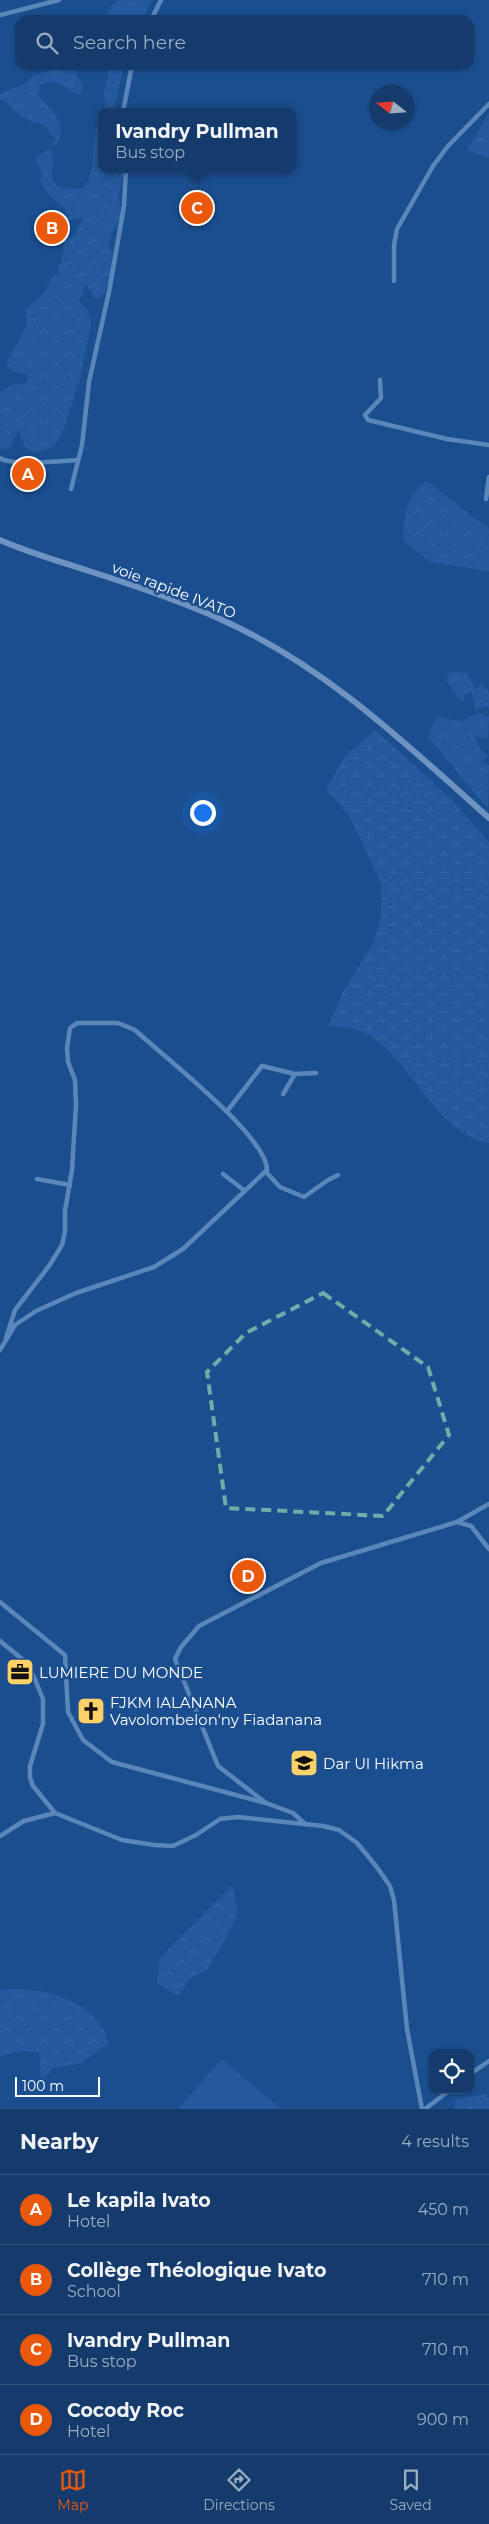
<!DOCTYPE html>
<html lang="en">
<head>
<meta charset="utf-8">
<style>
	:root { --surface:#143b6b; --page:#1d4271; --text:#f1f3f6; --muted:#9dadc1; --line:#33557e; --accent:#ea580c }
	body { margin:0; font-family:Montserrat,sans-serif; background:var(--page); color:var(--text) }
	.controls { position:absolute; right:15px; bottom:15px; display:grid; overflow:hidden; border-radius:10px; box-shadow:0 1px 4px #0004 }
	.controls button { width:45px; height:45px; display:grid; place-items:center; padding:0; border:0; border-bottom:1px solid var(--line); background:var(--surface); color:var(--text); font:25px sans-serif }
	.compass { position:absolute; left:369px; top:85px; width:45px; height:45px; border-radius:50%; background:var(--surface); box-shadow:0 1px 4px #0004; rotate:287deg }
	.scale { position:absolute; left:15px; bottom:12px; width:85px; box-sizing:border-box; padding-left:5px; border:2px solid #fff; border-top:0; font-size:14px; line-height:18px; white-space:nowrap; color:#fff; -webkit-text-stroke:4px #1b4f8f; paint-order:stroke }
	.you { position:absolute; left:202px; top:812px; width:18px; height:18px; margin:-12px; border:4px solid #fff; border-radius:50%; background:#1a73e8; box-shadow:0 0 0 8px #1a73e833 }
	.badge { display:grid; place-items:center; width:32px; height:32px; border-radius:50%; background:var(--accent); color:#fff; font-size:16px; font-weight:700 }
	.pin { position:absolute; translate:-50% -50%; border:2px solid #fff; box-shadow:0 1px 5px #0006 }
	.popup { position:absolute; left:98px; top:108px; width:198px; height:65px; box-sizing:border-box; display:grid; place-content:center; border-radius:10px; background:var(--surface); filter:drop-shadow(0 1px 4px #0005); font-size:16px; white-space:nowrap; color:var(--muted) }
	.popup b { font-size:19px; color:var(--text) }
	.popup::after { content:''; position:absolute; left:50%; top:100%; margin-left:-10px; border:10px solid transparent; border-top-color:var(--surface) }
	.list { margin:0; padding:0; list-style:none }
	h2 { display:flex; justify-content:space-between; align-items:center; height:65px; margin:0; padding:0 20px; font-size:21px }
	h2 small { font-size:16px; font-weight:400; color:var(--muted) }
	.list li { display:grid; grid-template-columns:32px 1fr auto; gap:15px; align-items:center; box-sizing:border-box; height:70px; padding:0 20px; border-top:1px solid var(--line) }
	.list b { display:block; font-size:19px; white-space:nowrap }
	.list p { margin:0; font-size:16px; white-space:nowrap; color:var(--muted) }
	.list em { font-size:16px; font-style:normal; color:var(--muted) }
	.icon { flex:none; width:28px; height:28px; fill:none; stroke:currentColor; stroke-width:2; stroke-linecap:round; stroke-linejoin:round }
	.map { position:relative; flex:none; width:489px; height:2109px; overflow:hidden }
	.search { position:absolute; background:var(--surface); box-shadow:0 1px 4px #0004; left:15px; right:15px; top:15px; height:55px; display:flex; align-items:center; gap:12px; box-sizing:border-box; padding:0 18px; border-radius:15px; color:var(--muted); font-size:19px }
	.sheet { height:345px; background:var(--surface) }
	nav { display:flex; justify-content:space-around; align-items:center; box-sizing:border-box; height:70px; border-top:1px solid var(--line); background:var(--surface); font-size:14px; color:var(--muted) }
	nav a { display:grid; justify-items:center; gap:2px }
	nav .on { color:var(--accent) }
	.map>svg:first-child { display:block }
	.grass { fill:#2e69ad }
	.forest { fill:url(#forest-crowns) }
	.wetland { fill:url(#wetland-marsh) }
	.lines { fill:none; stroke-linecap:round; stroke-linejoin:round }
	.minor { stroke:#a9c9ee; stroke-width:4.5 }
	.secondary { stroke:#d6e6fa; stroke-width:6 }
	.marked { fill:none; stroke:#6fada8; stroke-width:4; stroke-dasharray:10 6; stroke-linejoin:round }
	.labels { text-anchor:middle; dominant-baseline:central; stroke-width:5; stroke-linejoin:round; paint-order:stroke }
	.street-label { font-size:15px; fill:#fff; stroke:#1b4f8f }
	.poi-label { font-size:15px; fill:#fff; stroke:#1b4f8f; text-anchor:start }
</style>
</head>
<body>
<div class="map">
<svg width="489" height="2109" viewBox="0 0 489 2109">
	<defs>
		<pattern id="forest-crowns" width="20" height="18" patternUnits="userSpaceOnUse" patternTransform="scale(1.25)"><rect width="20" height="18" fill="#2e69ad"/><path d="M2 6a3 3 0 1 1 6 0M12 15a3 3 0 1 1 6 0" fill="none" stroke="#4d80b9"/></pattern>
		<pattern id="wetland-marsh" width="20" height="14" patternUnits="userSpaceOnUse" patternTransform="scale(1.25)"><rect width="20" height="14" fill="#2e69ad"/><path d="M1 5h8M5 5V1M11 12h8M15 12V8" fill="none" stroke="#4d80b9"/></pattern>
	</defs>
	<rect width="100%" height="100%" fill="#1b4f8f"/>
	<polygon class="grass" points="222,2059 281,2109 178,2109"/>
	<g class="forest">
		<polygon points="119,0 152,0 142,20 104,20 112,5"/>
		<path d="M 55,65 L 80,65 L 76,74 L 82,85 L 82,91 L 77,95 C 66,86 53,77 39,85 L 39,97 C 52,108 72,130 53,147 L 52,144 L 56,138 L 50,134 C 48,122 34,124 25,118 C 16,113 7,101 0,99 L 1,93 L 25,84 L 34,75 L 48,71 Z"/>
		<path d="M 106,65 L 124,65 L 114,108 L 120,112 L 104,112 C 107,105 105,103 104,96 C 103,84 113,77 106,65 Z"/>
		<polygon points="489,113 489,158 467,150"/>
		<path d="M 102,116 L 102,169 L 124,171 L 118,198 L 122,211 L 118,225 L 112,232 L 109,245 L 113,256 L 110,280 L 103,296 L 95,299 L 86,284 L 80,298 L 77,299 L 88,311 L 91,323 L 81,374 L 65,426 L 54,447 L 35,452 L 25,447 L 18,430 L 10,446 L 5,449 L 0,447 L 0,392 L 15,384 L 25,384 L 29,378 L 26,374 L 13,372 L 6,362 L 26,327 L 26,309 L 45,292 L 52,277 L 57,274 L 61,276 L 57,267 L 62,262 L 64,241 L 76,234 L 83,216 L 68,221 L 65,209 L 47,193 L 40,181 L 42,175 L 35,159 L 49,149 L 51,151 C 58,163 42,184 64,188 C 71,189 77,190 84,188 C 100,168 86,136 102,116 Z"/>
		<path d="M 427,481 L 489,529 L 489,571 L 430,562 L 403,540 C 406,512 403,500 427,481 Z"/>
		<polygon points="450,671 467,673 476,691 481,683 489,692 489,708 485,706 475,710 472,692 466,694 462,702 446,680"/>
		<polygon points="479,712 489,717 488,738 475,736 479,748 488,756 483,760 489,766 488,809 428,737 436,717 462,721"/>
		<polygon points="232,1885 238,1913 226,1938 207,1970 190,1978 178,1996 157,1983 160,1958"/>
		<path d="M 14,1989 C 26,1990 41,1990 53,1994 C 76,2001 106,2019 108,2044 L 79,2064 L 53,2068 L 41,2083 L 39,2052 L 21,2051 L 0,2056 L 0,1990 Z"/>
		<polygon points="486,2094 489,2098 489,2109 454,2109 456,2099"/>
	</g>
	<path class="wetland" d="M 375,730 L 450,798 L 489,842 L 489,1143 C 420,1130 404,1019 328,1027 L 343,992 L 372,945 L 381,919 L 381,883 L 349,816 L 326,789 L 346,755 Z"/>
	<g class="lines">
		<g class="minor">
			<polyline points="0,15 59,0"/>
			<polyline points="151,20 161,0"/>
			<polyline points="123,112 132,65"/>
			<polyline points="394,281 394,245 397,229 433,166 448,146 489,104"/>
			<polyline points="380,380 381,398 365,415 368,420 447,439 489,445"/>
			<path d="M 0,458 C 11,466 63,461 78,460"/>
			<polyline points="71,489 82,445 89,382 109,292 124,206 126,169"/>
			<polyline points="486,499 489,477"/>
			<polyline points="283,1094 295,1074"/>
			<polyline points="228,1110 262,1066 295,1074 316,1073"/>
			<polyline points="266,1172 280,1187 304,1197 328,1180 338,1175"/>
			<polyline points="223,1174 245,1191"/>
			<polyline points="37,1179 70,1185"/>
			<path d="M 0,1350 L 15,1325 L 36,1311 L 76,1293 L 154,1267 L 183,1249 L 267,1170 C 267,1136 162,1055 135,1030 L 118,1023 L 77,1023 L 70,1028 L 67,1048 L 68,1062 L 75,1080 L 76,1105 L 72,1170 L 65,1211 L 65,1232 L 62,1245 L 49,1266 L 15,1310 L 6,1338"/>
			<polyline points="457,1522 471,1526 489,1549"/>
			<polyline points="0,1602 65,1655 68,1712 83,1740 112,1762 266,1803 293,1813 305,1824"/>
			<polyline points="0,1641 22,1659 34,1677 43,1699 43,1724 30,1766 30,1778 33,1786 55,1813 122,1840 154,1845 173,1846 196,1835 220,1819 238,1817 323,1826 339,1830 357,1843 376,1866 390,1886 394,1900 407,2029 422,2109"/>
			<polyline points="266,1803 218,1766 175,1659 181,1647 199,1626 321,1563 457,1522 489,1504"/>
			<polyline points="0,1836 24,1821 55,1813"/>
			<polyline points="470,2074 489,2061"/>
			<polyline points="425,2109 450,2090"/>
		</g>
		<path class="secondary" d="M 0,540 C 29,553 59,561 89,571 C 133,585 178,600 220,619 C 324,665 405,743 489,818"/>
	</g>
	<path d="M0 0H489V2109H0ZM 323,1293 L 428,1367 L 449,1435 L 383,1516 L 226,1508 L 207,1372 L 246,1333 Z" fill="#1b4f8f" fill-opacity=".55" fill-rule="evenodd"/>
	<path class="marked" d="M 323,1293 L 428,1367 L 449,1435 L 383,1516 L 226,1508 L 207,1372 L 246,1333 Z"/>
	<defs>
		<symbol id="office-square" viewBox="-11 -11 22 22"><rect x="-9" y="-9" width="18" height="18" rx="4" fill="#ffd166" stroke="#1b4f8f"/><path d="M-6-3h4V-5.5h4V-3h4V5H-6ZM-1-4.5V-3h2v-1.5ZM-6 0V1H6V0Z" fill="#111"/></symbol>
		<symbol id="church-square" viewBox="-11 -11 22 22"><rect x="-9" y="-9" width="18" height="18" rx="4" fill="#ffd166" stroke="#1b4f8f"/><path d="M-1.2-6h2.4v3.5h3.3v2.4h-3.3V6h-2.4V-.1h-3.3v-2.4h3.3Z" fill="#111"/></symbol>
		<symbol id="university-square" viewBox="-11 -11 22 22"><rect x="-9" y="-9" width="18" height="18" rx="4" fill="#ffd166" stroke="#1b4f8f"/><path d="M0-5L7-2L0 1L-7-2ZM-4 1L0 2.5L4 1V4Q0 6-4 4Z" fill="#111"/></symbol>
	</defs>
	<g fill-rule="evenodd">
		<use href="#office-square" x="4" y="1656" width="32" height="32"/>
		<use href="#church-square" x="75" y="1695" width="32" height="32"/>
		<use href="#university-square" x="288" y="1747" width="32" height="32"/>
	</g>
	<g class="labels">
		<g class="street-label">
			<text transform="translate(174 590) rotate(21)">voie rapide IVATO</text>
		</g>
		<g class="poi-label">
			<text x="39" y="1672">LUMIERE DU MONDE</text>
			<text x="110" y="1702">FJKM IALANANA<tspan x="110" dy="17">Vavolombelon'ny Fiadanana</tspan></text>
			<text x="323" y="1763">Dar Ul Hikma</text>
		</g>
	</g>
</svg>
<div class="controls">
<button><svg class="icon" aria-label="locate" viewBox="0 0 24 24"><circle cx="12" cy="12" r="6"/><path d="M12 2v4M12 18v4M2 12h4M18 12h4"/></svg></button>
</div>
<svg class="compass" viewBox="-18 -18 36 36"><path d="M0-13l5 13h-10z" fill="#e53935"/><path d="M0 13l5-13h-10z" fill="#9dadc1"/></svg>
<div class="scale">100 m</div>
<div class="you"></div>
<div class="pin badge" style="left:28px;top:474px">A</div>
<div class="pin badge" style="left:52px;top:228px">B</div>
<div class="pin badge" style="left:197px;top:208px">C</div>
<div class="popup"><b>Ivandry Pullman</b>Bus stop</div>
<div class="pin badge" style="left:248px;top:1576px">D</div>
<div class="search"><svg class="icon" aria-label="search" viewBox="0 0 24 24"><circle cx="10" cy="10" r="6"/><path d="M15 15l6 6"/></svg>Search here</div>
</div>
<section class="sheet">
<h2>Nearby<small>4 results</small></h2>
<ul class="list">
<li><span class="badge">A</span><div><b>Le kapila Ivato</b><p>Hotel</p></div><em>450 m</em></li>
<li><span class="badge">B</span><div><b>Collège Théologique Ivato</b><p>School</p></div><em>710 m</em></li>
<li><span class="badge">C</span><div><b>Ivandry Pullman</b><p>Bus stop</p></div><em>710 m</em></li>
<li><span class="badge">D</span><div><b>Cocody Roc</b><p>Hotel</p></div><em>900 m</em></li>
</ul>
</section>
<nav>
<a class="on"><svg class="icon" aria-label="map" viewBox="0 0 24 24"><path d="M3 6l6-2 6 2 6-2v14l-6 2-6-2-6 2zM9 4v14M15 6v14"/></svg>Map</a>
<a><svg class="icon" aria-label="directions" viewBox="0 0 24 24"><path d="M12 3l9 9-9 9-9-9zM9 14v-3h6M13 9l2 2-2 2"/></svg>Directions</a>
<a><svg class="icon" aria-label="saved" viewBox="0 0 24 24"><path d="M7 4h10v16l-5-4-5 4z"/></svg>Saved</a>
</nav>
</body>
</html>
